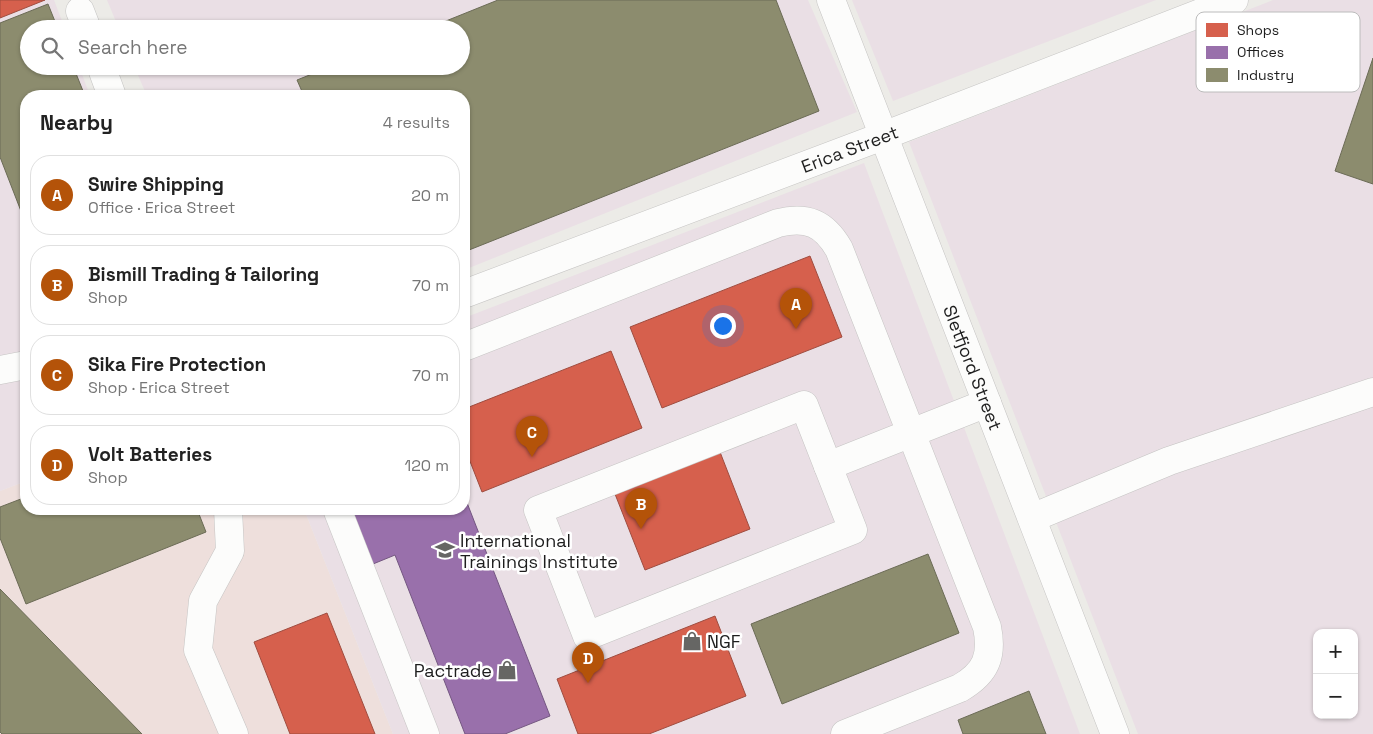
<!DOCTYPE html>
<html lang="en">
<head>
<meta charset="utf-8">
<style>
	:root { --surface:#fff; --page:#f2f2f2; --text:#222; --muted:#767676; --line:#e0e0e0; --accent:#b45309 }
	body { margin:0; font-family:"Space Grotesk",sans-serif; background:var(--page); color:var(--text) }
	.controls { position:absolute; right:15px; bottom:15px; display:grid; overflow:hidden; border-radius:10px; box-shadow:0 1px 4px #0004 }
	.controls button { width:45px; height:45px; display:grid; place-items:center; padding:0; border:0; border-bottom:1px solid var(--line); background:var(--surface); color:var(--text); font:25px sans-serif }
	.you { position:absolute; left:722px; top:325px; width:18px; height:18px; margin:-12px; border:4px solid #fff; border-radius:50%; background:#1a73e8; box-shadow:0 0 0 8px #1a73e833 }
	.badge { display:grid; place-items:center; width:32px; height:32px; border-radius:50%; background:var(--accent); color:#fff; font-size:16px; font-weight:700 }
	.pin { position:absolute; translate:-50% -41px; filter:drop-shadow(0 1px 2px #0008) }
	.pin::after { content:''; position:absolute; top:26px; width:18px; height:15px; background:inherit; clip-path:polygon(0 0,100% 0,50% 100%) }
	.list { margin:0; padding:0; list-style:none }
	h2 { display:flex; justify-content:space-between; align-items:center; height:65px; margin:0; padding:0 20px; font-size:21px }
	h2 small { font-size:16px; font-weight:400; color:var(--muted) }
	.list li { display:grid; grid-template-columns:32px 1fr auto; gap:15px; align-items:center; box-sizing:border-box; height:80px; margin:0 10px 10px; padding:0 10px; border:1px solid var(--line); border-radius:20px }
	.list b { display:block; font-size:19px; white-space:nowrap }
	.list p { margin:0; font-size:16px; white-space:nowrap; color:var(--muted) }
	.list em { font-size:16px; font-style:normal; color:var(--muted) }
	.icon { flex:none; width:28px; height:28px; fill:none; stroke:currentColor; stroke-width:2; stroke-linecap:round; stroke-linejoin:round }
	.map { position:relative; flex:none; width:1373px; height:734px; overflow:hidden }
	.search { position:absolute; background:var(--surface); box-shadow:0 1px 4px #0004; left:20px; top:20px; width:450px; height:55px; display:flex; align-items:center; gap:12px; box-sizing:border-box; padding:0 18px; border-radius:28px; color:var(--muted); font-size:19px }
	.panel { position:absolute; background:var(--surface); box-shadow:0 1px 4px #0004; left:20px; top:90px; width:450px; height:425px; border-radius:20px }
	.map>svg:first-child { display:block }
	.commercial { fill:#eedfdc }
	.industrial { fill:#eadfe5; fill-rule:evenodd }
	.shops { fill:#d6604d; stroke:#9f4c3f }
	.offices { fill:#9970ab; stroke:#745781 }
	.industry { fill:#8c8c6e; stroke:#6b6b56 }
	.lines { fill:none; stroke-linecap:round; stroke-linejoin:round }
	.minor-casing { stroke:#c5c4c3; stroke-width:29 }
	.minor { stroke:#fcfcfb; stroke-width:28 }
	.labels { text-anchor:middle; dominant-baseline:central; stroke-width:5; stroke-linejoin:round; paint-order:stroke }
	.street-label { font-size:18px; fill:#1e1e1e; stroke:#fff }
	.poi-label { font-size:18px; fill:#1e1e1e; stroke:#fff; text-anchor:start }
	.key { fill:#fff; stroke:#bcbcbc; stroke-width:1 }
	.key-label { font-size:14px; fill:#1e1e1e }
</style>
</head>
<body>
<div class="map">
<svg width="1373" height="734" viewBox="0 0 1373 734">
	<rect width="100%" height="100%" fill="#ecebe7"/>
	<polygon class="commercial" points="26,481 26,509 304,509 393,734 0,734 0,491"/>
	<g class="industrial">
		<polygon points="45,0 54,0 65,29 29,29 29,66 79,66 90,96 26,96 26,481 0,491 0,18"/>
		<polygon points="107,0 808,0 857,112 464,270 464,96 147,96 134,66 461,66 461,29 119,29"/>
		<polygon points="852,0 1156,0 893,101"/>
		<path d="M 1273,0 L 1373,0 L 1373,734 L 1138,734 L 909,142 ZM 1317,633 L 1354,633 L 1354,715 L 1317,715 Z"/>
		<polygon points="864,163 1080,734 393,734 304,509 464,509 464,318"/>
	</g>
	<g class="shops">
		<polygon points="0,0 45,0 0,18"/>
		<polygon points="810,256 842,337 662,408 630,327"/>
		<polygon points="611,351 642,428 482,492 464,446 464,409"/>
		<polygon points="720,452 750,529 645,570 615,494"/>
		<polygon points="327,613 375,734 290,734 254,642"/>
		<polygon points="715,616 746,696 649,734 578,734 557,679"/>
	</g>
	<polygon class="offices" points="464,495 550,716 505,734 465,734 395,555 373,564 351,509 464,509"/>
	<g class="industry">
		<polygon points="498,0 776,0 819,111 464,252 464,96 304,96 297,80 332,66 461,66 461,29 426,29"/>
		<polygon points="48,4 58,29 29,29 29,66 73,66 85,96 26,96 26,224 0,157 0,23"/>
		<polygon points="1373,58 1373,184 1335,171"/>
		<polygon points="26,497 26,509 197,509 206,532 26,604 0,538 0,507"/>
		<polygon points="928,554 959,633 782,704 751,624"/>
		<polygon points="0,589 142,734 2,734 0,732"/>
		<polygon points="1029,691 1046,734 963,734 958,720"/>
	</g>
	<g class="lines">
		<defs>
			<g id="minor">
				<path id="s1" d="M 831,0 L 1115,734"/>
				<polyline points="80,11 87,29"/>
				<polyline points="101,66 112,96"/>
				<path id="s2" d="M 464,294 L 883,136 L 1234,0"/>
				<path d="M 464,347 L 778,223 C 807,216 824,223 839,249 L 987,627 C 993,656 986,673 960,688 L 845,734"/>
				<polyline points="0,370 26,365"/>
				<polygon points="804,405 853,530 587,636 538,510"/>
				<polyline points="828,466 987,403"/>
				<polyline points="228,509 230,551 203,601 198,650 234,734"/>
				<polyline points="337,509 425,734"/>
				<polyline points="1032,518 1169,461 1373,392"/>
			</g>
		</defs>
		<use href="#minor" class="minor-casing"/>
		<use href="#minor" class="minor"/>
	</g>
	<defs>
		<symbol id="university-bare" viewBox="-9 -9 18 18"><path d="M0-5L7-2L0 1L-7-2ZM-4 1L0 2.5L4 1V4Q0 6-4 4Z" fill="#666664" stroke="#fff" stroke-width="2.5" paint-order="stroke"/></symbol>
		<symbol id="shop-bare" viewBox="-9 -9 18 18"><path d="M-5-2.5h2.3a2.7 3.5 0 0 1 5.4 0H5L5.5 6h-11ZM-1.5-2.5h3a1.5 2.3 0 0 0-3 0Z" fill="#666664" stroke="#fff" stroke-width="2.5" paint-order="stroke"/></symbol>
	</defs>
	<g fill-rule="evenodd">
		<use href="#university-bare" x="431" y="536" width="28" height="28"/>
		<use href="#shop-bare" x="678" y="627" width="28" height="28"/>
		<use href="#shop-bare" x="493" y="656" width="28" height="28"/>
	</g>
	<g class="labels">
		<g class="street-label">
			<text stroke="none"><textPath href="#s2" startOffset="412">Erica Street</textPath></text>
			<text stroke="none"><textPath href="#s1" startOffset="394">Sletfjord Street</textPath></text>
		</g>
		<g class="poi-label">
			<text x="460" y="540">International<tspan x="460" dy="21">Trainings Institute</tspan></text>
			<text x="707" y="641">NGF</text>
			<text x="492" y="670" text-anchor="end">Pactrade</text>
		</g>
	</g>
	<rect x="1196" y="12" width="164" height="80" rx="8" class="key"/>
	<rect x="1206" y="23" width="22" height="14" fill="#d6604d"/>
	<rect x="1206" y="46" width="22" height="13" fill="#9970ab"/>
	<rect x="1206" y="68" width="22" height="14" fill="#8c8c6e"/>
	<g class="key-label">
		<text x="1237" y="35">Shops</text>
		<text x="1237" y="57">Offices</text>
		<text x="1237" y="80">Industry</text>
	</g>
</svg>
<div class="controls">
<button>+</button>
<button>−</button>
</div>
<div class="you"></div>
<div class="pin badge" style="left:796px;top:329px">A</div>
<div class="pin badge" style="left:641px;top:529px">B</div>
<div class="pin badge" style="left:532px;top:457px">C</div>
<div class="pin badge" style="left:588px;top:683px">D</div>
<div class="search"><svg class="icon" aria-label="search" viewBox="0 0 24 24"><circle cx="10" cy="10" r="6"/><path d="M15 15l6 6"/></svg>Search here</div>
<section class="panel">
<h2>Nearby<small>4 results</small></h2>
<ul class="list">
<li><span class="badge">A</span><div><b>Swire Shipping</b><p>Office · Erica Street</p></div><em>20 m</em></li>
<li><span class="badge">B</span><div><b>Bismill Trading &amp; Tailoring</b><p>Shop</p></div><em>70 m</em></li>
<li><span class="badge">C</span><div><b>Sika Fire Protection</b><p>Shop · Erica Street</p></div><em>70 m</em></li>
<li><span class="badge">D</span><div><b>Volt Batteries</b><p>Shop</p></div><em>120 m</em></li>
</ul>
</section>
</div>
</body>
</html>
